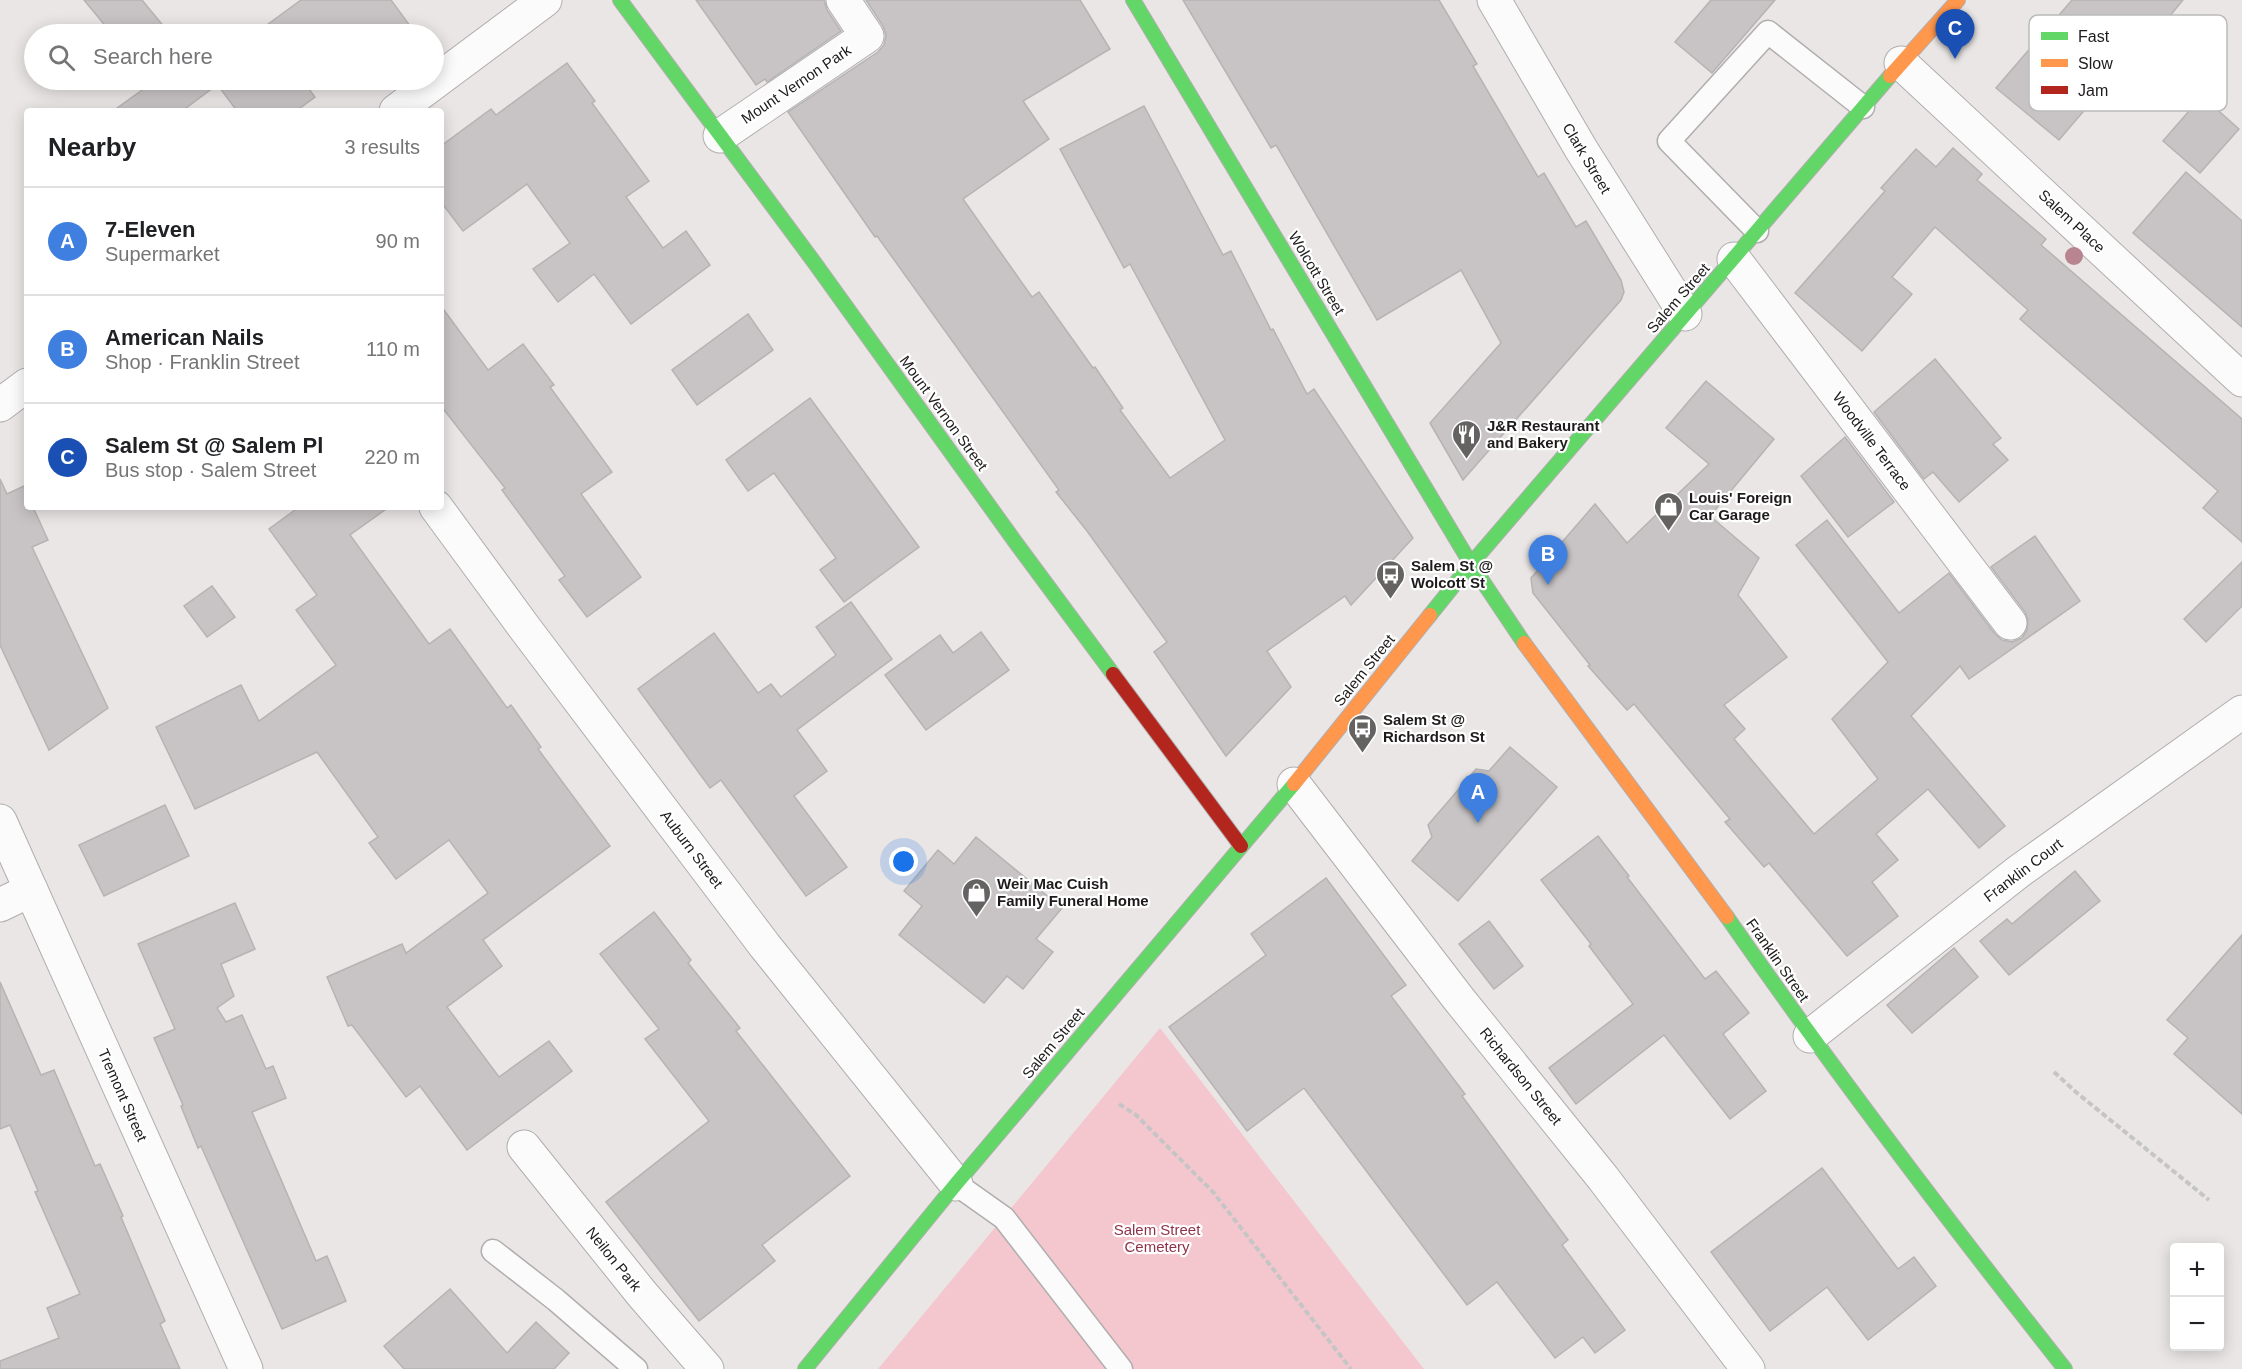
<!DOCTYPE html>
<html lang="en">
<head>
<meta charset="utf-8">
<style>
	:root { --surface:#fff; --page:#f2f2f2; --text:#202124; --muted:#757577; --line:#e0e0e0; --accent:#7c3aed }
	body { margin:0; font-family:Helvetica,sans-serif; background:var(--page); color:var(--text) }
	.controls { position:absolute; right:18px; bottom:18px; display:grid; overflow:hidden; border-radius:6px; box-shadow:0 3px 15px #0003 }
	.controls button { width:54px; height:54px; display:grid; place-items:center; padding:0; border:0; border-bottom:2px solid var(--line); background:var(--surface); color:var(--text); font:30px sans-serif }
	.you { position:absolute; left:904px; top:862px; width:21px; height:21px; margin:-15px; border:4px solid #fff; border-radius:50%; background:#1a73e8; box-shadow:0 0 0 9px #1a73e833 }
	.badge { display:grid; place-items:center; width:39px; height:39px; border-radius:50%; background:var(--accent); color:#fff; font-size:20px; font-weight:700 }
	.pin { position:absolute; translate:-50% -50px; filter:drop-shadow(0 2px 3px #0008) }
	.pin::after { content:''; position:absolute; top:32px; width:21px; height:18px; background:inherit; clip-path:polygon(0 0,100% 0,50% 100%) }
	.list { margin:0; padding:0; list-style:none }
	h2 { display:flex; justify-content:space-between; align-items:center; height:78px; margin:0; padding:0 24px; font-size:26px }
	h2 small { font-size:20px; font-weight:400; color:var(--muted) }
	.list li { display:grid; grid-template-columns:39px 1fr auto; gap:18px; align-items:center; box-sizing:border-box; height:108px; padding:0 24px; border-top:2px solid var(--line) }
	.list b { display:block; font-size:22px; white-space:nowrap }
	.list p { margin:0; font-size:20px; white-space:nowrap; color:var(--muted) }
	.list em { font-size:20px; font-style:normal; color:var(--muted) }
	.icon { flex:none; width:33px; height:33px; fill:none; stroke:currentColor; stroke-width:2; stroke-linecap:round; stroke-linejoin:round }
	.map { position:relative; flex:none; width:2242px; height:1369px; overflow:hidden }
	.search { position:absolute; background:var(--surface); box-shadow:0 3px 15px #0003; left:24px; top:24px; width:420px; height:66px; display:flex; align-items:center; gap:15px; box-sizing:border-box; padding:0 21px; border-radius:33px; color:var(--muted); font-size:22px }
	.panel { position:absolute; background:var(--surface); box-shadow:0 3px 15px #0003; left:24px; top:108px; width:420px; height:402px; border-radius:6px }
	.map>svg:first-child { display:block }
	.green { fill:#f4c7ce }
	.building { fill:#c8c4c5; stroke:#b6b3b3; stroke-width:1.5 }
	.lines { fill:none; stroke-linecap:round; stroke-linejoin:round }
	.lane-casing { stroke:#b1adae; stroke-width:25 }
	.street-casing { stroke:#b1adae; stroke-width:35 }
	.fast-casing { stroke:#b1adae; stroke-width:16 }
	.slow-casing { stroke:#b1adae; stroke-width:16 }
	.jam-casing { stroke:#b1adae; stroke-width:16 }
	.path { stroke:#c6c5c5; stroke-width:4; stroke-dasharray:6 3; stroke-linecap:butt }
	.lane { stroke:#fcfbfb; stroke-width:22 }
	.street { stroke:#fcfbfb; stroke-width:33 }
	.fast { stroke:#63d668; stroke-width:14 }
	.slow { stroke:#ff974d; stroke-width:14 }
	.jam { stroke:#b3261e; stroke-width:14 }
	.tree { fill:#b88490 }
	.labels { text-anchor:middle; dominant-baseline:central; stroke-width:4.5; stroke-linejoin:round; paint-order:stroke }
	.street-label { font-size:15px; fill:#1e1b1b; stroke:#fff }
	.poi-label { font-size:15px; font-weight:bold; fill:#1e1b1b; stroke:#fff; text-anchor:start }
	.park-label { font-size:15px; fill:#8f334a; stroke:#fff }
	.key { fill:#fff; stroke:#bcbbbb; stroke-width:1.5 }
	.key-label { font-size:16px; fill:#1e1b1b }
</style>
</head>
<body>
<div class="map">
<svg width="2242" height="1369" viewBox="0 0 2242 1369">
	<rect width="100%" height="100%" fill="#eae6e6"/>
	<polygon class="green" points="1160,1028 1424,1369 878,1369"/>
	<g class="building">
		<polygon points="84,0 142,0 170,34 112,34"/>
		<polygon points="301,0 391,0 416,34 249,34 262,25 264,27"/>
		<polygon points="696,0 824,0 827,10 841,31 767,82 765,79 756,85"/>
		<polygon points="866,0 1080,0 1110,49 1023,101 1049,139 963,199 1032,297 1039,292 1093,368 1095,367 1123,408 1120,410 1170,478 1225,440 1130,264 1124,268 1060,149 1144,106 1223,255 1231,251 1271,330 1273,329 1307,394 1314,389 1413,538 1351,605 1345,596 1267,651 1291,687 1226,756 1154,652 1167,642 1087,531 1056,492 1059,490 877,236 875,237 788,112 878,52 884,45 886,35 883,26"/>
		<polygon points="1183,0 1439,0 1477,64 1473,66 1538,177 1544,173 1576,227 1586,221 1621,280 1624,292 1621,300 1463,480 1430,423 1501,343 1461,270 1377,320 1276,145 1271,148"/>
		<polygon points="1711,0 1775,0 1712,73 1675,42"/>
		<polygon points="2072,0 2183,0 2127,68 2123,65 2059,140 1996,88"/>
		<polygon points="567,63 595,101 592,103 649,181 626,197 663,248 686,231 710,265 631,324 594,274 558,302 533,269 570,243 527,184 463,231 441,202 441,146 491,109 496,115"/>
		<polygon points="156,80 206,80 213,88 182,111 113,111"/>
		<polygon points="214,80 302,80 315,97 296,111 237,111"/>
		<polygon points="2202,96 2239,129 2200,173 2163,141"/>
		<polygon points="1953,148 1982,174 1977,180 2046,239 2041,245 2242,419 2242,542 2203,508 2218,491 2020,319 2028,310 1935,227 1892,277 1912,294 1862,351 1795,293 1885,191 1881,188 1916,149 1936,167"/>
		<polygon points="2186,172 2242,221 2242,327 2133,233"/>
		<polygon points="441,306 488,370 523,344 554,385 550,387 612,472 581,494 641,577 587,617 559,580 565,576 502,490 505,488 441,406"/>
		<polygon points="748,314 773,350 697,405 672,370"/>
		<polygon points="1935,359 2001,438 1993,444 2008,460 1959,502 1933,472 1924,479 1874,412"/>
		<polygon points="1706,381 1774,439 1710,516 1759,558 1738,595 1787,657 1724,705 1745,729 1734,739 1814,834 1878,779 1832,719 1888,662 1796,545 1827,520 1899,613 1949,573 1995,634 2002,640 2012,642 2022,638 2027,630 2028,620 2025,612 1991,567 2035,536 2080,601 1969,679 1960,666 1911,716 2005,826 1979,848 1928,789 1876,834 1898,860 1872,882 1898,916 1847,956 1769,863 1764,867 1725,822 1730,819 1634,704 1627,710 1588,666 1590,665 1533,593 1531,578 1595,504 1627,543 1709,464 1666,428"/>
		<polygon points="810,398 919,547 844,602 820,570 836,558 774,473 748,491 726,460"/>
		<polygon points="1845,437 1894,502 1848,537 1801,476"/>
		<polygon points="0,479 7,494 24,486 27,493 27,507 33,507 48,540 32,547 108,708 49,750 0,645"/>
		<polygon points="299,507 389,507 350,535 429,644 450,629 507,708 511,705 541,747 538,749 610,846 483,940 502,966 447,1007 499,1077 549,1041 572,1071 467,1150 420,1086 406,1097 352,1025 348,1026 327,977 402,944 406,953 488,893 449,840 396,879 369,843 378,837 317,752 195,809 156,727 241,685 259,721 336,665 296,610 317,595 269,529"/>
		<polygon points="2242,562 2242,606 2206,642 2184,619"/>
		<polygon points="212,586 235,617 207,637 184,606"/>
		<polygon points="851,602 892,659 797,730 827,771 794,796 847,867 806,896 721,780 710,788 638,689 714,633 758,693 771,684 781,697 836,655 816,627"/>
		<polygon points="981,632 1009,670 926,730 885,675 940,635 953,653"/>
		<polygon points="1510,747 1557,787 1458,901 1412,861 1432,837 1428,825 1476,769 1489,771"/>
		<polygon points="165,805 189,856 104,896 79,845"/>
		<polygon points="1598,836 1629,876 1627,877 1705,979 1716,971 1749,1013 1723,1034 1766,1091 1730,1119 1664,1035 1576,1104 1549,1068 1633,1004 1589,946 1591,944 1541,880"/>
		<polygon points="976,837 1062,908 1036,939 1053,952 1023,989 1007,976 984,1003 899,935 922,906 904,891 938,850 954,864"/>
		<polygon points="2075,871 2100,901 2009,975 1980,941 2007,919 2012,924"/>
		<polygon points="1326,878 1406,985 1391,996 1465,1094 1462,1096 1568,1240 1562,1245 1625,1330 1595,1353 1583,1337 1555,1358 1497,1282 1467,1305 1304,1088 1247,1131 1169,1027 1266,955 1251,934"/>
		<polygon points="235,903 255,949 221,964 234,996 217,1008 226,1022 242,1015 266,1069 273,1066 286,1098 252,1112 316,1261 327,1256 346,1301 282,1329 201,1146 198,1148 181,1106 183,1105 154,1038 175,1029 138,944"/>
		<polygon points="654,912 691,960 688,963 740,1028 736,1031 850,1176 762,1245 775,1261 699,1321 606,1202 709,1121 645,1039 659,1029 600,954"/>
		<polygon points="1489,921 1523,966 1494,989 1459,944"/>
		<polygon points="2242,935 2242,1114 2174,1054 2188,1038 2167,1020"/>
		<polygon points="1954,948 1978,977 1912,1033 1887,1005"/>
		<polygon points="0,982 41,1075 54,1070 95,1166 100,1164 123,1216 121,1217 165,1321 160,1324 180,1369 0,1369 0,1361 59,1338 47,1308 80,1294 35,1192 38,1191 10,1125 0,1129"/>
		<polygon points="1822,1168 1898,1269 1914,1257 1936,1286 1868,1340 1827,1287 1770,1331 1711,1252"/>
		<polygon points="450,1289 507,1353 536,1322 569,1353 554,1369 404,1369 384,1346"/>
	</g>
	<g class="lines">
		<defs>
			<g id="lane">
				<polyline points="1757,231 1669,141 1768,32 1863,107"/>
				<polyline points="956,1184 1004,1218 1121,1369"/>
				<polyline points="493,1251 556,1300 636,1369"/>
			</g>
			<g id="street">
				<polyline points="1494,0 1581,149 1685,314"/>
				<polyline points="1901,63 2242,380"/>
				<polyline points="396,111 545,0"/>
				<polyline points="720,136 867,36 843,0"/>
				<polyline points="1734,259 2010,623"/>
				<polyline points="0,405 27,385"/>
				<polyline points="436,507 524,627 765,946 956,1184"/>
				<polyline points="1294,784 1458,998 1603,1178 1748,1369"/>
				<polyline points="0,821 246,1369"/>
				<polyline points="0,905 31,890"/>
				<polyline points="1810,1036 2018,872 2242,712"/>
				<polyline points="524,1147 642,1294 707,1369"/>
			</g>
			<g id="fast">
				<polyline points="620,0 814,262 1016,543 1113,674"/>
				<polyline points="1133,0 1471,564 1524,643"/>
				<polyline points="1430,615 1471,564 1890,76"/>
				<path d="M 1727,917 C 1834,1071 1948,1221 2065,1369"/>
				<polyline points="805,1369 956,1184 1294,784"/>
			</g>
			<g id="slow">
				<polyline points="1890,76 1958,0"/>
				<polyline points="1524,643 1727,917"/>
				<polyline points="1294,784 1430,615"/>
			</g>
			<polyline id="jam" points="1113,674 1241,846"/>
		</defs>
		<use href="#lane" class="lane-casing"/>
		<use href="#street" class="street-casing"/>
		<use href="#fast" class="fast-casing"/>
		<use href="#slow" class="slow-casing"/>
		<use href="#jam" class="jam-casing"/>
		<g class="path">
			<polyline points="2054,1072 2077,1093 2209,1200"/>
			<polyline points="1119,1104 1136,1115 1213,1192 1351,1369"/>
		</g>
		<use href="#lane" class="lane"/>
		<use href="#street" class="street"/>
		<use href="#fast" class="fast"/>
		<use href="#slow" class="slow"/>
		<use href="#jam" class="jam"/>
	</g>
	<circle class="tree" cx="2074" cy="256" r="9"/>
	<defs>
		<symbol id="restaurant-pin" viewBox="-11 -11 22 30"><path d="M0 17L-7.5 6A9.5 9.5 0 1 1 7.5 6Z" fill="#656262" stroke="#fff"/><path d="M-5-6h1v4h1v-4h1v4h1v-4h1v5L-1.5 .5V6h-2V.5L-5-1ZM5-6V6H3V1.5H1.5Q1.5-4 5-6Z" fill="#fff"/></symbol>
		<symbol id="shop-pin" viewBox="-11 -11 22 30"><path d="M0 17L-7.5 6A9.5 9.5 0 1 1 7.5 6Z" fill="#656262" stroke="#fff"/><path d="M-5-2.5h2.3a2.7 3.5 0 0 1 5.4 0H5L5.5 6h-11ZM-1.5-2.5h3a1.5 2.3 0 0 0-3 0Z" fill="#fff"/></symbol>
		<symbol id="bus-pin" viewBox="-11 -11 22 30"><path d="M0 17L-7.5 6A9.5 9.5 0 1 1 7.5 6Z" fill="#656262" stroke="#fff"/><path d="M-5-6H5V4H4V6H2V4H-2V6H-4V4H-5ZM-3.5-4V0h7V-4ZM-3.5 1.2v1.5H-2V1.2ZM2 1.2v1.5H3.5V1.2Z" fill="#fff"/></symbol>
	</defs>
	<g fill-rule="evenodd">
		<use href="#restaurant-pin" x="1450" y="418" width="33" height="45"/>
		<use href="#shop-pin" x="1652" y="490" width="33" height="45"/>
		<use href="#bus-pin" x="1374" y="558" width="33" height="45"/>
		<use href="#bus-pin" x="1346" y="712" width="33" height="45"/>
		<use href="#shop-pin" x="960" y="876" width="33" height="45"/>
	</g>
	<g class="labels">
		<g class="street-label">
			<text transform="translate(796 84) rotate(-34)">Mount Vernon Park</text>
			<text transform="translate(1587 158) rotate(59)">Clark Street</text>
			<text transform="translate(2072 221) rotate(43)">Salem Place</text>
			<text transform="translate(1317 273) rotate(59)">Wolcott Street</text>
			<text transform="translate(1678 298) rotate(-49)">Salem Street</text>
			<text transform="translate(944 413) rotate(54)">Mount Vernon Street</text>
			<text transform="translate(1872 441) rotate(53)">Woodville Terrace</text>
			<text transform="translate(1364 670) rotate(-51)">Salem Street</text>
			<text transform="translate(692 849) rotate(53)">Auburn Street</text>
			<text transform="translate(2023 870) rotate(-37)">Franklin Court</text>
			<text transform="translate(1778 960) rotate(55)">Franklin Street</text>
			<text transform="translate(1053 1043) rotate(-50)">Salem Street</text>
			<text transform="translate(1521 1076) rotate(51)">Richardson Street</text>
			<text transform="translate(123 1095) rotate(66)">Tremont Street</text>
			<text transform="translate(614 1259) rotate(51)">Neilon Park</text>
		</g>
		<g class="poi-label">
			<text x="1487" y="425">J&amp;R Restaurant<tspan x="1487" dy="17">and Bakery</tspan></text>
			<text x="1689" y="497">Louis' Foreign<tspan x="1689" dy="17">Car Garage</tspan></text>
			<text x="1411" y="565">Salem St @<tspan x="1411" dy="17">Wolcott St</tspan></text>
			<text x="1383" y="719">Salem St @<tspan x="1383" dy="17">Richardson St</tspan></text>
			<text x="997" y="883">Weir Mac Cuish<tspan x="997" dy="17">Family Funeral Home</tspan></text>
		</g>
		<g class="park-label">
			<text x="1157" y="1229">Salem Street<tspan x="1157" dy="17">Cemetery</tspan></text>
		</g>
	</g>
	<rect x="2029" y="15" width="198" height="96" rx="9" class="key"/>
	<rect x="2041" y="32" width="27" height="8" fill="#63d668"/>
	<rect x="2041" y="59" width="27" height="8" fill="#ff974d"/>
	<rect x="2041" y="86" width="27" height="8" fill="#b3261e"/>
	<g class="key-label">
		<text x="2078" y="42">Fast</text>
		<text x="2078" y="69">Slow</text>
		<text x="2078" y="96">Jam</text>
	</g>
</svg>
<div class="controls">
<button>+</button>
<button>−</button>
</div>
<div class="you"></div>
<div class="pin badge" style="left:1478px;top:823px;background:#3f7fe0">A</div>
<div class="pin badge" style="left:1548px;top:585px;background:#3f7fe0">B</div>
<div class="pin badge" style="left:1955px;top:59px;background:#1a4fb4">C</div>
<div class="search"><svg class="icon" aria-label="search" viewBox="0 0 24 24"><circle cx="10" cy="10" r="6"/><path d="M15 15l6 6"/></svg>Search here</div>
<section class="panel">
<h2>Nearby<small>3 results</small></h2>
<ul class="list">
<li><span class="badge" style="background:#3f7fe0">A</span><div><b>7-Eleven</b><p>Supermarket</p></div><em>90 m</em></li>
<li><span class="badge" style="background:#3f7fe0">B</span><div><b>American Nails</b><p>Shop · Franklin Street</p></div><em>110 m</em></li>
<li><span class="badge" style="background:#1a4fb4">C</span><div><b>Salem St @ Salem Pl</b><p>Bus stop · Salem Street</p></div><em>220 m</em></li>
</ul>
</section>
</div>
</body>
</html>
